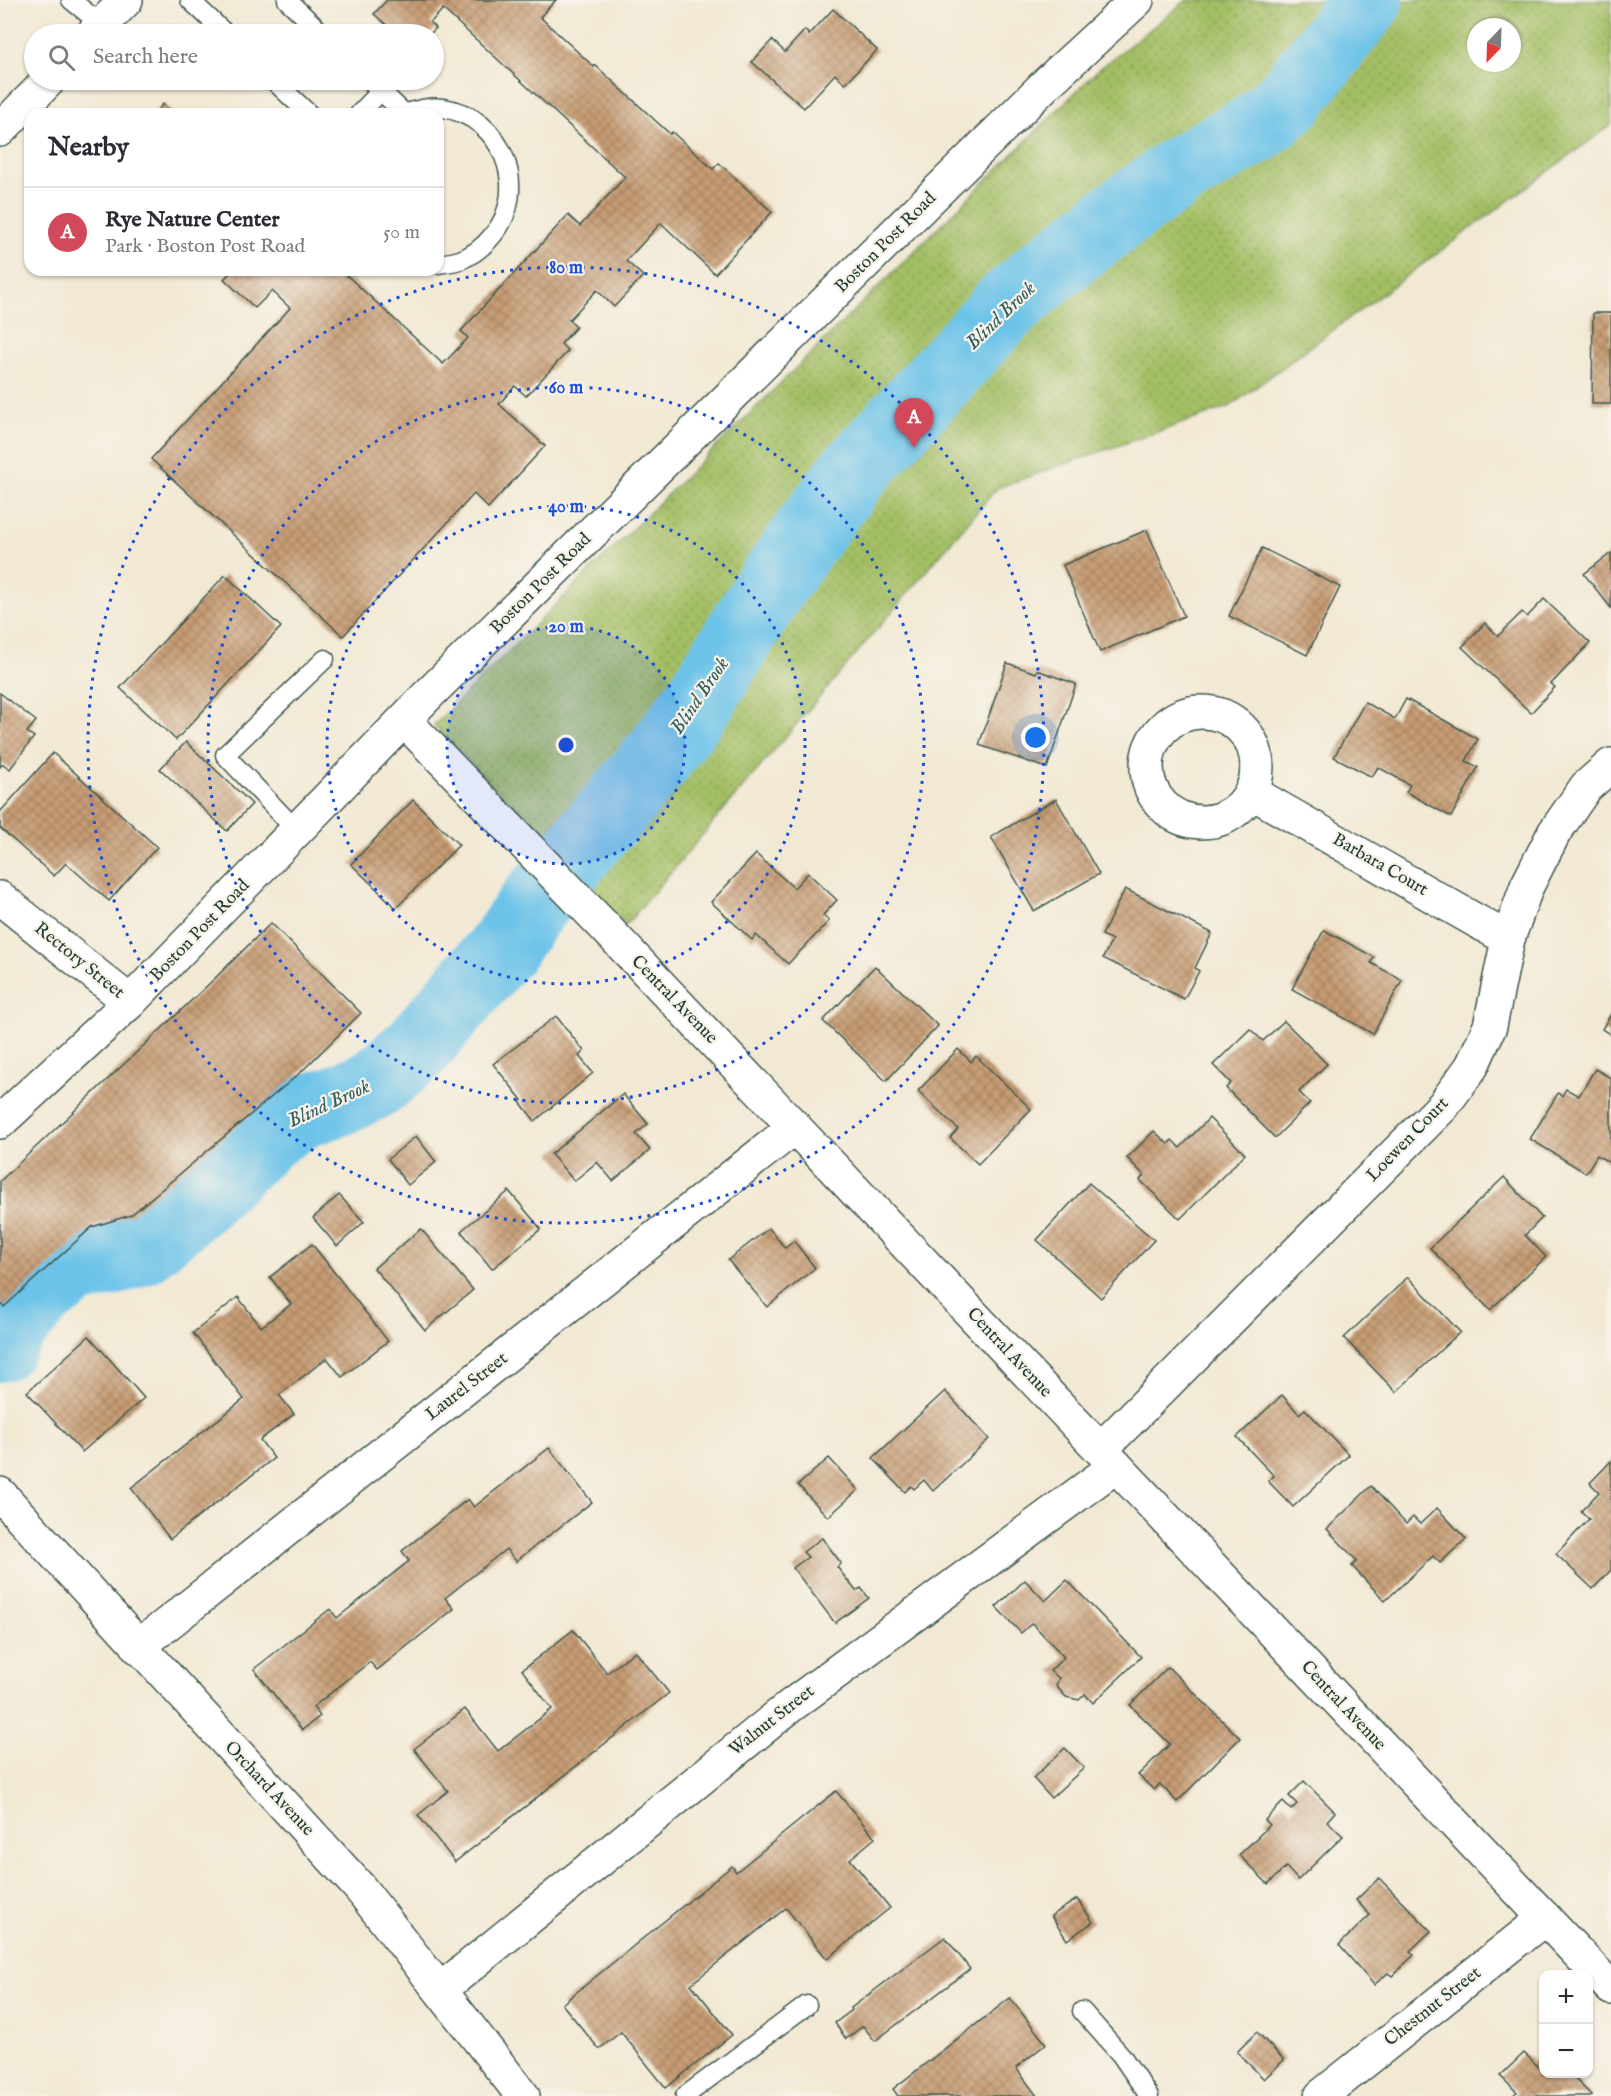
<!DOCTYPE html>
<html lang="en">
<head>
<meta charset="utf-8">
<style>
	:root { --surface:#fff; --page:#f7f7f7; --text:#2b2b33; --muted:#7c7c81; --line:#e1e1e2; --accent:#d1495b }
	body { margin:0; font-family:"IM FELL English",serif; background:var(--page); color:var(--text) }
	.controls { position:absolute; right:18px; bottom:18px; display:grid; overflow:hidden; border-radius:12px; box-shadow:0 2px 4px #0004 }
	.controls button { width:54px; height:54px; display:grid; place-items:center; padding:0; border:0; border-bottom:2px solid var(--line); background:var(--surface); color:var(--text); font:30px sans-serif }
	.compass { position:absolute; left:1467px; top:18px; width:54px; height:54px; border-radius:50%; background:var(--surface); box-shadow:0 2px 4px #0004; rotate:203deg }
	.you { position:absolute; left:1036px; top:738px; width:21px; height:21px; margin:-15px; border:4px solid #fff; border-radius:50%; background:#1a73e8; box-shadow:0 0 0 9px #1a73e833 }
	.badge { display:grid; place-items:center; width:39px; height:39px; border-radius:50%; background:var(--accent); color:#fff; font-size:20px; font-weight:700 }
	.pin { position:absolute; translate:-50% -50px; filter:drop-shadow(0 2px 3px #0008) }
	.pin::after { content:''; position:absolute; top:32px; width:21px; height:18px; background:inherit; clip-path:polygon(0 0,100% 0,50% 100%) }
	.list { margin:0; padding:0; list-style:none }
	h2 { display:flex; justify-content:space-between; align-items:center; height:78px; margin:0; padding:0 24px; font-size:26px }
	h2 small { font-size:20px; font-weight:400; color:var(--muted) }
	.list li { display:grid; grid-template-columns:39px 1fr auto; gap:18px; align-items:center; box-sizing:border-box; height:90px; padding:0 24px; border-top:2px solid var(--line) }
	.list b { display:block; font-size:22px; white-space:nowrap }
	.list p { margin:0; font-size:20px; white-space:nowrap; color:var(--muted) }
	.list em { font-size:20px; font-style:normal; color:var(--muted) }
	.icon { flex:none; width:33px; height:33px; fill:none; stroke:currentColor; stroke-width:2; stroke-linecap:round; stroke-linejoin:round }
	.map { position:relative; flex:none; width:1611px; height:2096px; overflow:hidden }
	.search { position:absolute; background:var(--surface); box-shadow:0 2px 4px #0004; left:24px; top:24px; width:420px; height:66px; display:flex; align-items:center; gap:15px; box-sizing:border-box; padding:0 21px; border-radius:33px; color:var(--muted); font-size:22px }
	.panel { position:absolute; background:var(--surface); box-shadow:0 2px 4px #0004; left:24px; top:108px; width:420px; height:168px; border-radius:18px }
	.map>svg:first-child { display:block }
	.park { fill:url(#park-dots); stroke:#617e4c; stroke-width:1.5; fill-rule:evenodd }
	.lines { fill:none; stroke-linecap:round; stroke-linejoin:round }
	.river { stroke:#6cc3e9; stroke-width:72 }
	.building { fill:url(#building-cross-hatch) }
	.service-casing { stroke:#3f574c; stroke-width:21 }
	.minor-casing { stroke:#3f574c; stroke-width:36 }
	.tertiary-casing { stroke:#3f574c; stroke-width:36 }
	.primary-casing { stroke:#3f574c; stroke-width:36 }
	.service { stroke:#fff; stroke-width:18 }
	.minor { stroke:#fff; stroke-width:33 }
	.tertiary { stroke:#fff; stroke-width:33 }
	.primary { stroke:#fff; stroke-width:33 }
	.ring { fill:none; stroke:#1d4ed8; stroke-width:3; stroke-dasharray:3 6 }
	.labels { text-anchor:middle; dominant-baseline:central; stroke-width:4.5; stroke-linejoin:round; paint-order:stroke }
	.street-label { font-size:18px; fill:#1f3d34; stroke:#f7f3e8 }
	.water-label { font-size:20px; font-style:italic; fill:#325e61; stroke:#f7f3e8 }
	.centre { fill:#1d4ed8; stroke:#f7f3e8; stroke-width:3 }
	.ring-label { font-size:18px; text-anchor:middle; font-weight:bold; fill:#1d4ed8; stroke:#f7f3e8; stroke-width:4.5; stroke-linejoin:round; paint-order:stroke }
</style>
</head>
<body>
<div class="map">
<svg width="1611" height="2096" viewBox="0 0 1611 2096">
	<defs>
		<pattern id="park-dots" width="8" height="8" patternUnits="userSpaceOnUse" patternTransform="scale(1.5)"><rect width="8" height="8" fill="#a3be64"/><path d="M2 2h.1M6 6h.1" fill="none" stroke="#849c53" stroke-width="1.8" stroke-linecap="round"/></pattern>
		<pattern id="building-cross-hatch" width="8" height="8" patternUnits="userSpaceOnUse" patternTransform="scale(1.5)"><rect width="8" height="8" fill="#c89d75"/><path d="M0 0l8 8M0 8l8-8" fill="none" stroke="#a28161"/></pattern>
	</defs>
	<rect width="100%" height="100%" fill="#f7f3e8"/>
	<filter id="ink" filterUnits="userSpaceOnUse"><feTurbulence type="fractalNoise" baseFrequency=".0167" numOctaves="2"/><feDisplacementMap in="SourceGraphic" scale="12" xChannelSelector="R" yChannelSelector="G"/><feConvolveMatrix kernelMatrix="1 2 1 2 8 2 1 2 1" color-interpolation-filters="sRGB"/></filter>
	<filter id="wash" filterUnits="userSpaceOnUse"><feTurbulence type="fractalNoise" baseFrequency=".008" numOctaves="4" result="noise"/><feDisplacementMap in="SourceGraphic" scale="24" xChannelSelector="R" yChannelSelector="G"/><feGaussianBlur stdDeviation="1.35" result="paint"/><feColorMatrix in="noise" values="0 0 0 0 0 0 0 0 0 0 0 0 0 0 0 0 0 1.4 0 .05"/><feComposite in="paint" operator="in"/></filter>
	<g filter="url(#wash)">
		<rect width="100%" height="100%" fill="#f2e9d4"/>
		<path class="park" d="M 1187,0 L 1611,0 L 1611,125 L 1229,407 L 997,488 L 626,925 L 434,725 L 1098,70 ZM 1476,27 L 1512,27 L 1512,63 L 1476,63 Z"/>
		<g class="lines">
			<polyline class="river" points="0,1346 10,1329 41,1294 74,1270 109,1261 141,1249 179,1218 268,1135 303,1112 339,1100 376,1083 416,1049 504,946 528,911 658,757 699,701 769,588 813,526 854,472 1005,307 1049,269 1118,216 1179,172 1256,128 1287,102 1367,0"/>
		</g>
		<g id="blocks">
			<g class="building">
				<polygon points="387,0 556,0 540,17 594,67 595,65 670,134 672,132 713,169 719,163 772,212 715,274 661,223 626,261 643,276 614,307 597,290 569,320 576,327 561,344 568,351 526,396 515,386 499,404 545,446 488,508 474,494 343,636 151,459 290,308 272,291 255,308 224,279 233,270 341,270 443,364 468,338 461,331 568,215 580,226 625,177 443,9 430,23 436,28 430,34 397,34 374,14"/>
				<polygon points="833,9 877,50 845,84 835,74 804,108 752,62 772,40 785,52 805,30 809,35"/>
				<polygon points="163,104 174,114 154,114"/>
				<polygon points="1593,313 1611,313 1611,404 1592,404"/>
				<polygon points="1147,530 1184,616 1100,652 1063,565"/>
				<polygon points="1262,548 1340,587 1307,655 1229,616"/>
				<polygon points="1611,553 1611,608 1584,574"/>
				<polygon points="225,575 281,627 176,740 120,688"/>
				<polygon points="1544,599 1590,643 1551,684 1555,687 1531,713 1462,647 1485,623 1498,636 1522,612 1527,617"/>
				<polygon points="1007,663 1036,673 1037,670 1076,684 1047,768 979,745"/>
				<polygon points="0,693 36,721 27,732 34,737 10,769 3,764 0,767"/>
				<polygon points="1406,699 1478,739 1466,761 1478,767 1451,817 1406,792 1410,785 1378,767 1372,777 1334,757 1365,702 1395,719"/>
				<polygon points="186,742 252,804 227,831 160,769"/>
				<polygon points="53,753 157,847 109,901 66,863 54,876 0,828 0,812"/>
				<polygon points="1056,799 1099,874 1034,911 991,837"/>
				<polygon points="413,800 459,845 396,908 351,864"/>
				<polygon points="756,854 794,888 808,873 837,900 823,915 829,921 788,964 756,935 752,940 711,902"/>
				<polygon points="1125,889 1212,933 1195,968 1199,971 1184,999 1103,958 1112,940 1102,935"/>
				<polygon points="271,923 361,1013 300,1073 131,1215 92,1227 4,1307 0,1302 0,1181 210,983"/>
				<polygon points="1324,930 1374,957 1371,963 1402,980 1373,1034 1292,989"/>
				<polygon points="875,966 938,1026 886,1081 823,1021"/>
				<polygon points="1611,1014 1611,1035 1602,1029"/>
				<polygon points="556,1016 584,1051 579,1056 593,1073 535,1121 520,1102 522,1100 493,1064"/>
				<polygon points="1284,1021 1327,1064 1299,1092 1310,1103 1275,1138 1226,1088 1231,1083 1213,1065 1250,1029 1263,1041"/>
				<polygon points="958,1049 971,1062 976,1056 1031,1109 978,1164 950,1138 958,1129 918,1091"/>
				<polygon points="1595,1069 1611,1078 1611,1164 1597,1155 1586,1173 1530,1139 1558,1093 1562,1096 1566,1089 1579,1096"/>
				<polygon points="623,1094 648,1124 636,1134 650,1150 613,1181 597,1162 574,1181 551,1154"/>
				<polygon points="1209,1118 1245,1154 1180,1219 1140,1180 1144,1175 1127,1158 1154,1131 1168,1144 1172,1140 1180,1148"/>
				<polygon points="416,1136 436,1162 408,1185 388,1159"/>
				<polygon points="1504,1177 1542,1218 1525,1235 1546,1257 1490,1310 1430,1248"/>
				<polygon points="1089,1183 1154,1240 1101,1298 1037,1240"/>
				<polygon points="509,1191 541,1229 492,1269 461,1231"/>
				<polygon points="339,1195 364,1222 337,1246 313,1218"/>
				<polygon points="769,1228 785,1248 794,1241 815,1268 767,1307 728,1260"/>
				<polygon points="421,1229 473,1290 425,1330 374,1268"/>
				<polygon points="312,1244 388,1341 342,1377 327,1358 279,1395 294,1414 260,1440 274,1458 170,1539 131,1488 244,1399 193,1333 238,1297 261,1327 291,1304 270,1277"/>
				<polygon points="1408,1277 1460,1332 1396,1392 1344,1338"/>
				<polygon points="89,1336 144,1398 82,1452 27,1392"/>
				<polygon points="945,1391 989,1439 933,1491 924,1480 914,1489 911,1486 905,1492 873,1458"/>
				<polygon points="1282,1395 1299,1414 1305,1409 1349,1455 1293,1507 1268,1481 1274,1476 1237,1437"/>
				<polygon points="549,1448 592,1502 516,1561 506,1549 445,1598 454,1609 377,1670 370,1662 313,1707 320,1716 302,1730 254,1669 330,1609 337,1618 409,1561 402,1551 468,1499 474,1507"/>
				<polygon points="829,1458 858,1490 828,1517 798,1485"/>
				<polygon points="1611,1461 1611,1570 1593,1589 1556,1554 1589,1519 1581,1511 1599,1492 1590,1483"/>
				<polygon points="1371,1486 1406,1524 1413,1517 1420,1524 1437,1508 1466,1539 1440,1563 1433,1556 1385,1601 1352,1566 1357,1561 1327,1529"/>
				<polygon points="822,1538 841,1563 837,1567 856,1591 861,1588 869,1598 835,1623 793,1568 808,1557 803,1552"/>
				<polygon points="1025,1580 1045,1601 1067,1580 1141,1657 1093,1703 1085,1694 1079,1700 1066,1697 1056,1686 1059,1678 1050,1671 1064,1657 1032,1623 1021,1633 996,1607"/>
				<polygon points="573,1630 607,1673 635,1651 669,1693 455,1862 418,1815 448,1791 414,1749 465,1709 498,1751 552,1709 522,1670"/>
				<polygon points="1168,1667 1240,1738 1177,1802 1160,1784 1154,1790 1138,1775 1170,1744 1130,1705"/>
				<polygon points="1065,1748 1084,1768 1051,1798 1033,1778"/>
				<polygon points="1304,1781 1335,1812 1327,1821 1343,1836 1298,1880 1286,1867 1268,1884 1239,1855 1270,1825 1265,1820 1283,1802 1291,1810 1297,1804 1289,1796"/>
				<polygon points="836,1791 875,1838 850,1859 890,1908 827,1959 786,1908 691,1984 732,2035 666,2088 621,2032 599,2049 562,2004 732,1866 736,1872"/>
				<polygon points="1379,1878 1431,1931 1410,1951 1414,1955 1392,1976 1388,1973 1374,1985 1339,1945 1370,1915 1356,1900"/>
				<polygon points="1077,1899 1093,1922 1067,1940 1051,1916"/>
				<polygon points="945,1937 970,1969 875,2041 863,2026 846,2039 835,2023 852,2010 851,2008"/>
				<polygon points="1010,1998 1046,2044 1016,2068 1037,2096 898,2096 893,2089"/>
				<polygon points="1257,2032 1284,2060 1264,2079 1237,2052"/>
				<polygon points="1524,2053 1540,2068 1544,2065 1544,2074 1570,2074 1592,2096 1513,2096 1517,2092 1500,2076"/>
			</g>
		</g>
	</g>
	<g filter="url(#ink)">
		<use href="#blocks" fill-opacity="0" stroke="#3f574c" stroke-width="1.5"/>
		<g class="lines">
			<defs>
				<g id="service">
					<polyline points="71,0 102,25"/>
					<polyline points="190,0 226,34"/>
					<polyline points="287,0 323,34"/>
					<polyline points="273,80 309,114"/>
					<polyline points="369,80 405,114"/>
					<polyline points="359,114 381,91"/>
					<path d="M 403,114 C 416,110 430,106 443,108 C 502,116 531,190 493,235 C 485,245 473,255 460,260 C 453,262 445,263 438,264"/>
					<polyline points="297,831 225,755 325,659"/>
					<polyline points="1082,2011 1121,2055 1149,2096"/>
					<polyline points="685,2096 807,2005"/>
				</g>
				<g id="minor">
					<circle cx="1202" cy="767" r="55"/>
					<polyline points="404,720 603,925 1611,1988"/>
					<polyline points="1251,792 1508,939"/>
					<polyline points="0,898 130,1002"/>
					<polyline points="1101,1449 1443,1106 1472,1066 1490,1026 1508,939 1527,886 1554,833 1586,787 1611,765"/>
					<polyline points="0,1494 359,1887 523,2096"/>
					<polyline points="138,1647 795,1127"/>
					<polyline points="440,1990 789,1707 1116,1466"/>
					<polyline points="1321,2096 1545,1918"/>
				</g>
				<g id="tertiary">
					<polyline points="93,34 126,0"/>
					<polyline points="0,130 49,80"/>
				</g>
				<polyline id="primary" points="0,1122 130,1002 428,695 1047,83 1137,0"/>
			</defs>
			<use href="#service" class="service-casing"/>
			<use href="#minor" class="minor-casing"/>
			<use href="#tertiary" class="tertiary-casing"/>
			<use href="#primary" class="primary-casing"/>
			<use href="#service" class="service"/>
			<use href="#minor" class="minor"/>
			<use href="#tertiary" class="tertiary"/>
			<use href="#primary" class="primary"/>
		</g>
	</g>
	<circle cx="566" cy="745" r="119" fill="#1d4ed8" fill-opacity=".12"/>
	<g class="ring">
		<circle cx="566" cy="745" r="119"/>
		<circle cx="566" cy="745" r="239"/>
		<circle cx="566" cy="745" r="358"/>
		<circle cx="566" cy="745" r="478"/>
	</g>
	<g class="labels">
		<g class="street-label">
			<text transform="translate(886 243) rotate(-45)">Boston Post Road</text>
			<text transform="translate(541 584) rotate(-45)">Boston Post Road</text>
			<text transform="translate(1380 865) rotate(30)">Barbara Court</text>
			<text transform="translate(200 931) rotate(-46)">Boston Post Road</text>
			<text transform="translate(79 961) rotate(39)">Rectory Street</text>
			<text transform="translate(674 1000) rotate(46)">Central Avenue</text>
			<text transform="translate(1408 1140) rotate(-46)">Loewen Court</text>
			<text transform="translate(1009 1353) rotate(47)">Central Avenue</text>
			<text transform="translate(467 1387) rotate(-38)">Laurel Street</text>
			<text transform="translate(1343 1706) rotate(47)">Central Avenue</text>
			<text transform="translate(772 1721) rotate(-38)">Walnut Street</text>
			<text transform="translate(269 1789) rotate(47)">Orchard Avenue</text>
			<text transform="translate(1433 2007) rotate(-38)">Chestnut Street</text>
		</g>
		<g class="water-label">
			<text transform="translate(1001 316) rotate(-44)">Blind Brook</text>
			<text transform="translate(700 696) rotate(-56)">Blind Brook</text>
			<text transform="translate(329 1104) rotate(-25)">Blind Brook</text>
		</g>
	</g>
	<circle cx="566" cy="745" r="9" class="centre"/>
	<g class="ring-label">
		<text x="566" y="273">80 m</text>
		<text x="566" y="393">60 m</text>
		<text x="566" y="512">40 m</text>
		<text x="566" y="632">20 m</text>
	</g>
</svg>
<div class="controls">
<button>+</button>
<button>−</button>
</div>
<svg class="compass" viewBox="-18 -18 36 36"><path d="M0-13l5 13h-10z" fill="#e53935"/><path d="M0 13l5-13h-10z" fill="#7c7c81"/></svg>
<div class="you"></div>
<div class="pin badge" style="left:914px;top:448px">A</div>
<div class="search"><svg class="icon" aria-label="search" viewBox="0 0 24 24"><circle cx="10" cy="10" r="6"/><path d="M15 15l6 6"/></svg>Search here</div>
<section class="panel">
<h2>Nearby<small></small></h2>
<ul class="list">
<li><span class="badge">A</span><div><b>Rye Nature Center</b><p>Park · Boston Post Road</p></div><em>50 m</em></li>
</ul>
</section>
</div>
</body>
</html>
